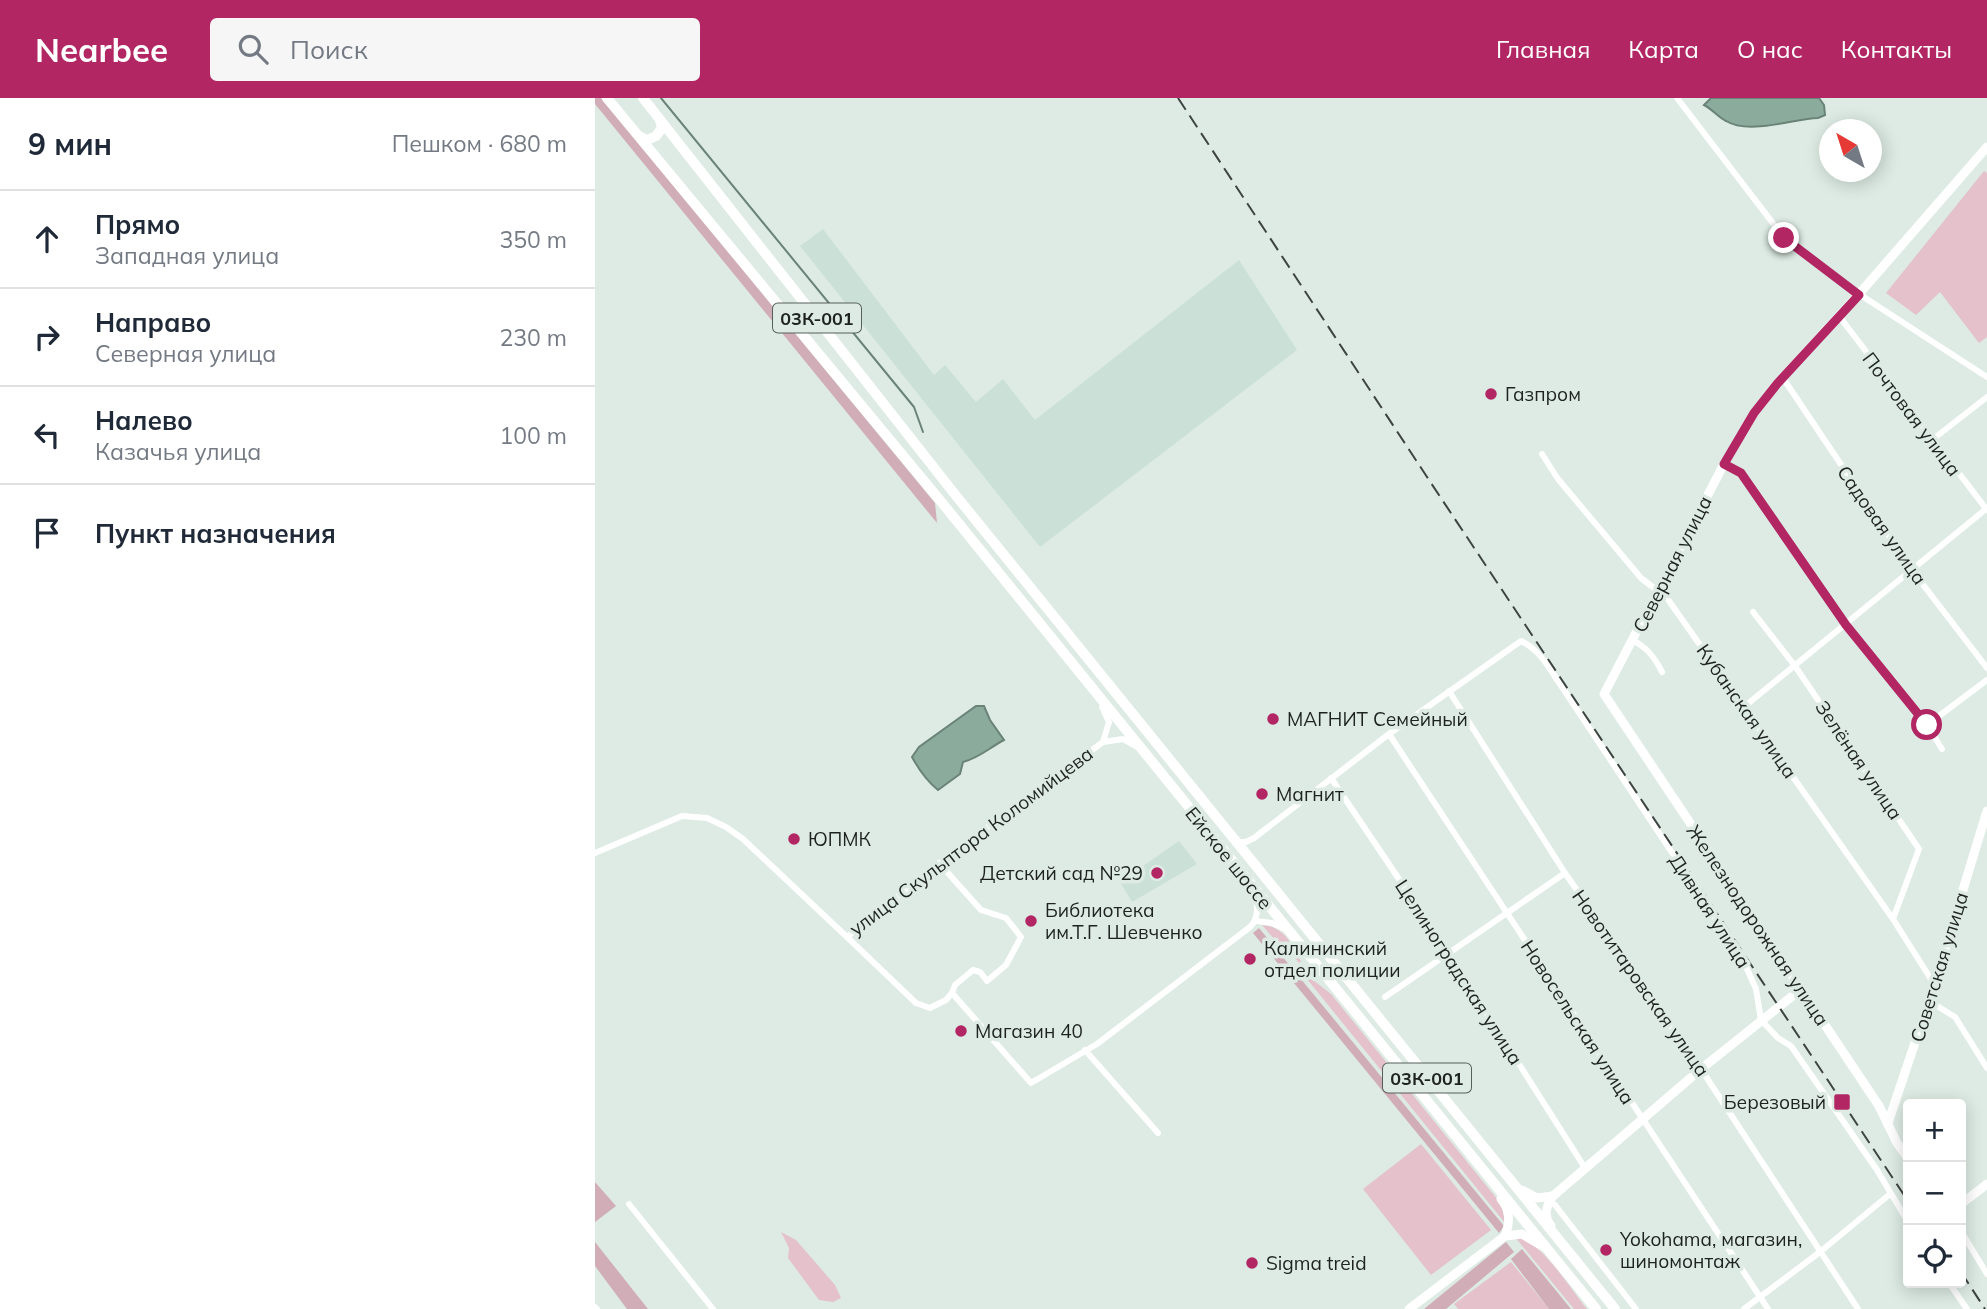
<!DOCTYPE html>
<html lang="ru">
<head>
<meta charset="utf-8">
<style>
	:root { --surface:#fff; --page:#f6f6f7; --text:#1f2937; --muted:#747a83; --line:#e0e1e3; --accent:#b12663 }
	body { margin:0; font-family:Mulish,sans-serif; background:var(--page); color:var(--text) }
	.controls { position:absolute; right:21px; bottom:21px; display:grid; overflow:hidden; border-radius:7px; box-shadow:0 4px 18px #0003 }
	.controls button { width:63px; height:63px; display:grid; place-items:center; padding:0; border:0; border-bottom:2px solid var(--line); background:var(--surface); color:var(--text); font:35px sans-serif }
	.compass { position:absolute; left:1224px; top:21px; width:63px; height:63px; border-radius:50%; background:var(--surface); box-shadow:0 4px 18px #0003; rotate:321deg }
	.stop { position:absolute; width:21px; height:21px; margin:-16px; border:5px solid #b12663; border-radius:50%; background:#fff }
	.stop.end { background:#b12663; border-color:#fff; box-shadow:0 2px 7px #0008 }
	.list { margin:0; padding:0; list-style:none }
	h2 { display:flex; justify-content:space-between; align-items:center; height:91px; margin:0; padding:0 28px; font-size:30px }
	h2 small { font-size:23px; font-weight:400; color:var(--muted) }
	.list li { display:grid; grid-template-columns:46px 1fr auto; gap:21px; align-items:center; box-sizing:border-box; height:98px; padding:0 28px; border-top:2px solid var(--line) }
	.list b { display:block; font-size:26px; white-space:nowrap }
	.list p { margin:0; font-size:23px; white-space:nowrap; color:var(--muted) }
	.list em { font-size:23px; font-style:normal; color:var(--muted) }
	.icon { flex:none; width:38px; height:38px; fill:none; stroke:currentColor; stroke-width:2; stroke-linecap:round; stroke-linejoin:round }
	.map { position:relative; flex:none; width:1392px; height:1211px; overflow:hidden }
	header { display:flex; align-items:center; gap:42px; box-sizing:border-box; height:98px; padding:0 35px; background:var(--accent); color:#fff }
	header strong { font-size:33px }
	nav { display:flex; gap:38px; margin-inline-start:auto; font-size:24px }
	.search { width:490px; height:63px; background:var(--page); display:flex; align-items:center; gap:18px; box-sizing:border-box; padding:0 24px; border-radius:7px; color:var(--muted); font-size:26px }
	main { display:flex }
	aside { flex:1; background:var(--surface) }
	.map>svg:first-child { display:block }
	.built { fill:#cbe1d7 }
	.green { fill:#e4c1cb }
	.forest { fill:#d1adb7 }
	.water { fill:#8bac9c; stroke:#6a8377; stroke-width:2 }
	.lines { fill:none; stroke-linecap:round; stroke-linejoin:round }
	.stream { stroke:#6a8377; stroke-width:2 }
	.street { stroke:#fff; stroke-width:6 }
	.secondary { stroke:#fff; stroke-width:9 }
	.primary { stroke:#fff; stroke-width:10 }
	.rail { stroke:#3e4441; stroke-width:2; stroke-dasharray:14 7; stroke-linecap:butt }
	.route { stroke:#b12663; stroke-width:9 }
	.poi-dot { fill:#b12663; stroke:#ddebe4; stroke-width:2.5 }
	.labels { text-anchor:middle; dominant-baseline:central; stroke-width:7; stroke-linejoin:round; paint-order:stroke }
	.shield { fill:#ddebe4; stroke:#575f5c; stroke-width:2 }
	.shield-label { font-size:18px; font-weight:bold; fill:#1e2321 }
	.poi-label { font-size:19px; fill:#1e2321; stroke:#ddebe4; text-anchor:start }
	.street-label { font-size:19px; fill:#1e2321; stroke:#ddebe4 }
</style>
</head>
<body>
<header>
<strong>Nearbee</strong>
<div class="search"><svg class="icon" aria-label="search" viewBox="0 0 24 24"><circle cx="10" cy="10" r="6"/><path d="M15 15l6 6"/></svg>Поиск</div>
<nav><a>Главная</a><a>Карта</a><a>О нас</a><a>Контакты</a></nav>
</header>
<main>
<aside>
<h2>9 мин<small>Пешком · 680 m</small></h2>
<ul class="list">
<li><svg class="icon" aria-label="ahead" viewBox="0 0 24 24"><path d="M12 20V5M6 11l6-6 6 6"/></svg><div><b>Прямо</b><p>Западная улица</p></div><em>350 m</em></li>
<li><svg class="icon" aria-label="right" viewBox="0 0 24 24"><path d="M7 20v-9h11M14 6l5 5-5 5"/></svg><div><b>Направо</b><p>Северная улица</p></div><em>230 m</em></li>
<li><svg class="icon" aria-label="left" viewBox="0 0 24 24"><path d="M17 20v-9H6M10 6l-5 5 5 5"/></svg><div><b>Налево</b><p>Казачья улица</p></div><em>100 m</em></li>
<li><svg class="icon" aria-label="arrive" viewBox="0 0 24 24"><path d="M6 21V4h12l-3 4 3 4H6"/></svg><div><b>Пункт назначения</b></div></li>
</ul>
</aside>
<div class="map">
<svg width="1392" height="1211" viewBox="0 0 1392 1211">
	<rect width="100%" height="100%" fill="#ddebe4"/>
	<g class="built">
		<polygon points="228,131 339,277 350,267 381,304 408,281 440,322 644,162 702,252 445,449 205,148"/>
		<polygon points="584,743 602,766 537,804 525,784"/>
	</g>
	<g class="green">
		<polygon points="1389,73 1392,75 1392,239 1384,245 1345,194 1321,217 1291,195"/>
		<path d="M 667,827 C 688,828 697,846 706,863 L 704,865 L 688,845 L 685,848 Z"/>
		<polygon points="714,879 736,896 907,1107 910,1125 712,881"/>
		<polygon points="826,1046 896,1132 836,1177 768,1091"/>
		<polygon points="186,1134 201,1142 240,1187 246,1200 238,1204 224,1202 193,1160 194,1150"/>
		<path d="M 920,1139 C 944,1139 976,1192 992,1211 L 979,1211 Z"/>
		<polygon points="916,1164 954,1211 863,1211 859,1206"/>
	</g>
	<g class="forest">
		<polygon points="0,0 6,0 340,405 342,425 0,6"/>
		<polygon points="664,830 909,1128 904,1135 658,835"/>
		<polygon points="0,1084 21,1108 0,1124"/>
		<polygon points="911,1144 919,1154 851,1211 829,1211"/>
		<polygon points="0,1145 0,1144 53,1211 32,1211 0,1168"/>
		<polygon points="927,1151 976,1211 954,1211 916,1161"/>
	</g>
	<g class="water">
		<path d="M 1116,0 L 1224,0 L 1229,7 L 1230,17 L 1223,20 C 1198,21 1154,37 1131,23 C 1123,19 1117,11 1109,7 Z"/>
		<path d="M 381,608 L 389,608 L 395,622 L 409,642 C 394,650 384,660 368,664 L 365,676 L 343,692 C 333,684 323,670 317,659 L 324,649 Z"/>
	</g>
	<g class="lines">
		<polyline class="stream" points="66,0 319,309 328,334"/>
		<g class="street">
			<polyline points="1082,0 1193,145 1264,196 1392,279"/>
			<polyline points="1244,218 1392,412"/>
			<polyline points="1188,280 1316,471 1392,570"/>
			<polyline points="1337,342 1392,299"/>
			<polyline points="947,356 963,381 1046,480 1072,500 1298,821 1339,886"/>
			<polyline points="1129,366 1146,375 1251,527 1332,627 1392,582"/>
			<polyline points="1158,514 1200,568 1324,751 1298,821"/>
			<path d="M 1037,542 C 1052,549 1060,560 1067,574"/>
			<polyline points="854,593 970,775 1106,971 1263,1211"/>
			<polyline points="1150,608 1391,411"/>
			<polyline points="1332,627 1347,651"/>
			<polyline points="794,636 1173,1211"/>
			<polyline points="508,644 528,641 542,649"/>
			<polyline points="736,680 853,854 990,1070"/>
			<path d="M 642,744 L 651,744 L 659,740 L 794,636 L 926,543 C 939,549 947,559 955,571 L 1147,860 L 1161,891 L 1166,922 L 1183,940 L 1196,948 L 1282,1072 L 1313,1124"/>
			<polyline points="0,755 87,718 112,720 131,729 148,741 252,839 344,765 508,644 514,624 507,609"/>
			<path d="M 344,765 L 386,812 L 411,820 L 426,839 L 411,867 L 392,883 L 385,874 L 378,872 L 360,887 L 357,895 L 436,985 L 502,946 L 655,829 C 664,820 664,805 657,793"/>
			<polyline points="661,823 677,825 692,832"/>
			<polyline points="252,839 321,905 335,910 351,902 357,895"/>
			<polyline points="790,899 970,775"/>
			<polyline points="1334,903 1360,919 1392,970"/>
			<polyline points="490,952 563,1035"/>
			<polyline points="34,1106 118,1211"/>
			<polyline points="960,1107 1041,1211"/>
			<polyline points="1366,1133 1392,1176"/>
			<polyline points="1354,1185 1372,1211"/>
			<polyline points="0,1209 2,1211"/>
			<polyline points="1149,1211 1225,1154 1295,1096"/>
		</g>
		<g class="secondary">
			<polyline points="1293,1025 1334,903 1392,713"/>
			<polyline points="1313,1060 1302,1045 1284,1008 1009,596 1129,366 1159,315 1182,286 1264,196 1392,49"/>
			<polyline points="927,1092 942,1100 958,1098"/>
			<path d="M 906,1101 C 916,1113 915,1125 910,1138"/>
			<polyline points="1366,1106 1392,1086"/>
			<path d="M 956,1128 C 948,1118 951,1108 958,1098 L 1106,971 L 1205,892"/>
			<polyline points="814,1211 910,1138 927,1136 947,1148"/>
		</g>
		<g class="primary">
			<polyline points="12,0 348,406 1001,1211"/>
			<polyline points="48,0 362,399 1020,1211"/>
			<polyline points="44,38 52,42 61,38 67,30 65,22"/>
		</g>
		<g class="rail">
			<polyline points="583,0 834,382 1313,1103"/>
			<polyline points="1366,1174 1390,1211"/>
		</g>
	</g>
	<g class="lines">
		<polyline class="route" points="1189,140 1264,197 1182,286 1159,315 1129,366 1146,375 1251,527 1332,627"/>
	</g>
	<g class="poi-dot">
		<circle cx="896" cy="296" r="7"/>
		<circle cx="678" cy="621" r="7"/>
		<circle cx="667" cy="696" r="7"/>
		<circle cx="199" cy="741" r="7"/>
		<circle cx="562" cy="775" r="7"/>
		<circle cx="436" cy="823" r="7"/>
		<circle cx="655" cy="861" r="7"/>
		<circle cx="366" cy="933" r="7"/>
		<rect x="1238" y="995" width="18" height="18" rx="3.5"/>
		<circle cx="1011" cy="1152" r="7"/>
		<circle cx="657" cy="1165" r="7"/>
	</g>
	<g class="labels">
		<g class="shield">
			<rect x="178" y="205.5" width="88" height="29" rx="5"/>
			<rect x="788" y="965.5" width="88" height="29" rx="5"/>
		</g>
		<g class="shield-label">
			<text x="222" y="220">03К-001</text>
			<text x="832" y="980">03К-001</text>
		</g>
		<g class="poi-label">
			<text x="910" y="296">Газпром</text>
			<text x="692" y="621">МАГНИТ Семейный</text>
			<text x="681" y="696">Магнит</text>
			<text x="213" y="741">ЮПМК</text>
			<text x="548" y="775" text-anchor="end">Детский сад №29</text>
			<text x="450" y="812">Библиотека<tspan x="450" dy="22">им.Т.Г. Шевченко</tspan></text>
			<text x="669" y="850">Калининский<tspan x="669" dy="22">отдел полиции</tspan></text>
			<text x="380" y="933">Магазин 40</text>
			<text x="1231" y="1004" text-anchor="end">Березовый</text>
			<text x="1025" y="1141">Yokohama, магазин,<tspan x="1025" dy="22">шиномонтаж</tspan></text>
			<text x="671" y="1165">Sigma treid</text>
		</g>
		<g class="street-label">
			<text transform="translate(1317 316) rotate(53)">Почтовая улица</text>
			<text transform="translate(1287 427) rotate(55)">Садовая улица</text>
			<text transform="translate(1077 466) rotate(-63)">Северная улица</text>
			<text transform="translate(1152 613) rotate(55)">Кубанская улица</text>
			<text transform="translate(1264 662) rotate(56)">Зелёная улица</text>
			<text transform="translate(376 743) rotate(-37)">улица Скульптора Коломийцева</text>
			<text transform="translate(634 760) rotate(51)">Ейское шоссе</text>
			<text transform="translate(1115 813) rotate(57)">Дивная улица</text>
			<text transform="translate(1163 827) rotate(56)">Железнодорожная улица</text>
			<text transform="translate(1344 869) rotate(-73)">Советская улица</text>
			<text transform="translate(864 874) rotate(57)">Целиноградская улица</text>
			<text transform="translate(1046 885) rotate(55)">Новотитаровская улица</text>
			<text transform="translate(983 924) rotate(57)">Новосельская улица</text>
		</g>
	</g>
</svg>
<div class="controls">
<button>+</button>
<button>−</button>
<button><svg class="icon" aria-label="locate" viewBox="0 0 24 24"><circle cx="12" cy="12" r="6"/><path d="M12 2v4M12 18v4M2 12h4M18 12h4"/></svg></button>
</div>
<svg class="compass" viewBox="-18 -18 36 36"><path d="M0-13l5 13h-10z" fill="#e53935"/><path d="M0 13l5-13h-10z" fill="#747a83"/></svg>
<div class="stop" style="left:1332px;top:627px"></div>
<div class="stop end" style="left:1189px;top:140px"></div>
</div>
</main>
</body>
</html>
